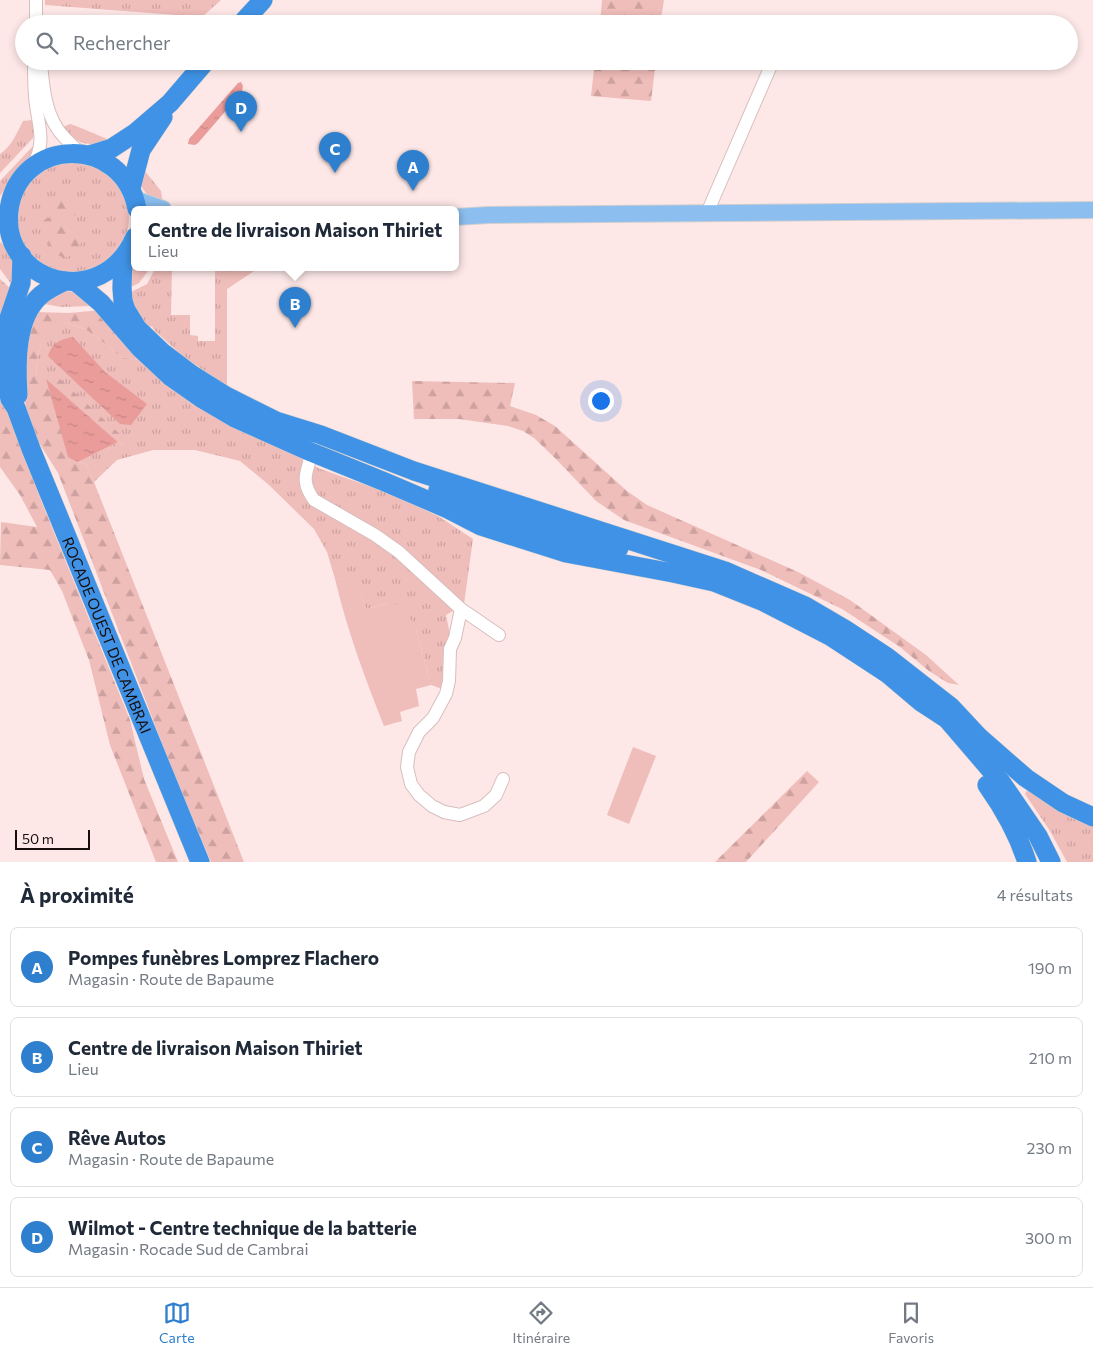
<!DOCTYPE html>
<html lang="fr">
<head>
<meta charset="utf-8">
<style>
	:root { --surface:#fff; --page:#f6f6f7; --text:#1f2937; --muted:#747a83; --line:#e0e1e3; --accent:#2e7fce }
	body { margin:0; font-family:Commissioner,sans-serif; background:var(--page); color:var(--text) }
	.scale { position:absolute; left:15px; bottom:12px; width:75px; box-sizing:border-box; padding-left:5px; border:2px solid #160d0d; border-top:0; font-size:14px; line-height:18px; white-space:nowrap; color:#160d0d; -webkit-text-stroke:4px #fde8e7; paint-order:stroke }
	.you { position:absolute; left:600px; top:400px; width:18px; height:18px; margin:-12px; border:4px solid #fff; border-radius:50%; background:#1a73e8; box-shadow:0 0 0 8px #1a73e833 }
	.badge { display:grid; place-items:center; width:32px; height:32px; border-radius:50%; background:var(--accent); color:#fff; font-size:16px; font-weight:700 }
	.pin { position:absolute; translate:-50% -41px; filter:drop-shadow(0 1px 2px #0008) }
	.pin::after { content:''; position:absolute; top:26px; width:18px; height:15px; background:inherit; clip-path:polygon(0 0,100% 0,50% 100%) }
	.popup { position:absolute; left:131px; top:206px; width:328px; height:65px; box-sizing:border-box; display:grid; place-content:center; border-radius:8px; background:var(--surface); filter:drop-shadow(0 1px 4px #0005); font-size:16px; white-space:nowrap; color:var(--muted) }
	.popup b { font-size:19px; color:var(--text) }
	.popup::after { content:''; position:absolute; left:50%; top:100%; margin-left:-10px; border:10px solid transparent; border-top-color:var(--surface) }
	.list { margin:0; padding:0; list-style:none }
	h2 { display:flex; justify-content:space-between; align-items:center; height:65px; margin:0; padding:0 20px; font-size:21px }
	h2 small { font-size:16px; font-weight:400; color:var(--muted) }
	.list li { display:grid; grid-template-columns:32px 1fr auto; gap:15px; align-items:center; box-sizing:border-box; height:80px; margin:0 10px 10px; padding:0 10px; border:1px solid var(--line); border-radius:8px }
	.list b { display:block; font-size:19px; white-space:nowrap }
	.list p { margin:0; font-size:16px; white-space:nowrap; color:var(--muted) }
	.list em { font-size:16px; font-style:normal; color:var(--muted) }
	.icon { flex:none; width:28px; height:28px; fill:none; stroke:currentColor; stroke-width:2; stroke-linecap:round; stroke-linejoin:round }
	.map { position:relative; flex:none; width:1093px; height:862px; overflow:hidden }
	.search { position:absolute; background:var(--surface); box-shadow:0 2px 8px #0003; left:15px; right:15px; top:15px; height:55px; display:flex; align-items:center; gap:12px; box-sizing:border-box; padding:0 18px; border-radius:28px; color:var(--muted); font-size:19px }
	.sheet { height:425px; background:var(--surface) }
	nav { display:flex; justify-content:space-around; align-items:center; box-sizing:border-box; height:70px; border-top:1px solid var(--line); background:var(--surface); font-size:14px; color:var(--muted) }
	nav a { display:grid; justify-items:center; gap:2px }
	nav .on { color:var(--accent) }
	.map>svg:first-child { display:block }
	.grass { fill:url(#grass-tufts) }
	.forest { fill:url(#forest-firs) }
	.garden { fill:#efbdba }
	.water { fill:url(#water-ripples) }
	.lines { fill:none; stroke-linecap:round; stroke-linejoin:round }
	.minor-casing { stroke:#d7bebd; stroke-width:14 }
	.major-casing { stroke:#d0cfcf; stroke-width:18 }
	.highway-casing { stroke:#d0cfcf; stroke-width:20 }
	.minor { stroke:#fff; stroke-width:12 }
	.major { stroke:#8cbeef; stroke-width:16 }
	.highway { stroke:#3f92e5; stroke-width:19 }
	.labels { text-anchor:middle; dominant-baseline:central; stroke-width:4; stroke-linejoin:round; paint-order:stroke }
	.street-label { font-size:15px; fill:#160d0d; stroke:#fde8e7 }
</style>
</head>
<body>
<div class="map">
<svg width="1093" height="862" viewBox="0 0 1093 862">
	<defs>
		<pattern id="grass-tufts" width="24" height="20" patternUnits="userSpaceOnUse" patternTransform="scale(1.25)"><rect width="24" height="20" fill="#efbdba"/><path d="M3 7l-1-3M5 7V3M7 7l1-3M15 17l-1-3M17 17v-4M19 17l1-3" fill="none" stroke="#cca19f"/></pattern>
		<pattern id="forest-firs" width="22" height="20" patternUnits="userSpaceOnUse" patternTransform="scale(1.25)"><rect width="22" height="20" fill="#efbdba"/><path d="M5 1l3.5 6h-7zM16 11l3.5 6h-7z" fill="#cca19f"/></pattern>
		<pattern id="water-ripples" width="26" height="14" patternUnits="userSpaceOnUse" patternTransform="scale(1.25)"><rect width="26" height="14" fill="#e99c9a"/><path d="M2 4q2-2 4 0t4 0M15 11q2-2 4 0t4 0" fill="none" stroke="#c78584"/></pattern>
	</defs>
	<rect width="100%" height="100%" fill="#fde8e7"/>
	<g class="grass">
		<polygon points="45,0 221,0 202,17 45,5"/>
		<path d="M 33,120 L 35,133 L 33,138 L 0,173 L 0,154 C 11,147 17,133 23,121 Z"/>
		<path d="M 70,124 L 76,126 L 112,141 C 89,146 79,147 63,127 Z"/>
		<polygon points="34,145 32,156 10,181 0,196 0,181"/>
		<circle cx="73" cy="217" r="56"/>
		<path d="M 140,165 L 161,191 L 163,204 C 143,193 138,189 140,165 Z"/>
		<path d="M 0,242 C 17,255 14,266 12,285 L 0,269 Z"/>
		<polygon points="135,260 135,267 151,267 139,283 127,289 131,268"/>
		<polygon points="156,267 172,267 171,315 190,315 190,335 198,336 198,341 215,341 215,269 227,269 227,267 260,267 227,289 227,386 184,357 154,330 152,326 147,329 127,294 147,284"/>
		<polygon points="66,291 74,292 92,306 61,307 45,304 57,293"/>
		<path d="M 65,323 L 85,329 L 98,338 L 121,357 L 140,360 L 280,447 L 318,468 L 385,492 L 438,516 L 473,539 L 464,604 L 446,615 L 451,639 L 445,690 L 431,685 L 416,629 L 388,603 L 366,609 L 356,576 L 335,579 L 327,552 L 314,529 L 269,485 L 240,461 L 195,450 L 153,450 L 117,460 L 94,482 L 85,463 L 78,462 L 118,442 L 123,445 L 123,437 L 37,376 C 35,358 41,344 49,327 Z"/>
		<polygon points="1029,787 1093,821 1093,862 1067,862 1050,831 1025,794"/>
	</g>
	<g class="forest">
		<polygon points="602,0 664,0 660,24 600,24"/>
		<polygon points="595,61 656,61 651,101 591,96"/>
		<path d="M 65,197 L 73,200 L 83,207 C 81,214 77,215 70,216 L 68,221 L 70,227 L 82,235 L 83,240 L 74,254 L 65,258 C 56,255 50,251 48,241 L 54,234 L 51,231 L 46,231 L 42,228 L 41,224 L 44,220 L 54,215 L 61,199 Z"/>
		<polygon points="0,279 14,292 0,339"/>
		<path d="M 102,310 L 140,360 L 121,357 L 98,338 L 85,329 L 65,323 L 49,328 C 41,344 35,358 37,376 L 52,372 L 123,437 L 123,445 L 118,442 L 47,380 L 78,462 L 85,463 L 94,482 L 244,862 L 211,862 L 175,777 L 58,473 L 36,438 L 28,417 L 24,397 L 27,338 L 36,312 L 69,313 Z"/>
		<polygon points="0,374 3,401 42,503 130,720 144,779 178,862 156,862 110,745 89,660 62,591 50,570 0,565 1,522 37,527 20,495 0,467"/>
		<polygon points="412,381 515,383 510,406 536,415 555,426 627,491 647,505 798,572 850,600 926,655 959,685 948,683 929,671 900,647 842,609 761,570 624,520 596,501 556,459 534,438 523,431 508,426 459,419 414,419"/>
		<polygon points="807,771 819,782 746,862 715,862"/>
	</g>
	<g class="garden">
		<path d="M 356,575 L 366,609 L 388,603 L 404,606 L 416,629 L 431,685 L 416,689 L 419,706 L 400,712 L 402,721 L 384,726 C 365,678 347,630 335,579 Z"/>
		<polygon points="633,747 656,756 629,824 607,815"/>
	</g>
	<g class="water">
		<polygon points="241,82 243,86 242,92 198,143 195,145 188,144 189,139 238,83"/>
		<path d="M 73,337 L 105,372 L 147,404 L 131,425 L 120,424 L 48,356 C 53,342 59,340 73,337 Z"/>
		<polygon points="46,379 118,442 78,462 68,457"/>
	</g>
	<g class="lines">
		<defs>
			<g id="minor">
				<polyline points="36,24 36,0"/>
				<path d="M 41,64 C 43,85 45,110 57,128 C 63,138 73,146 82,154"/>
				<path d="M 33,167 C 45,140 40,133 36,105 C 34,91 34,76 34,61"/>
				<polyline points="707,213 773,61"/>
				<path d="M 311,445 C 313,468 296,475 314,500 L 375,535 L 399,552 L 461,609 L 499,635"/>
				<polyline points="461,609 455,638 450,649 449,681 446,694 433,718 419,732 409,752 407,767 411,784 419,795 432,806 444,812 460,815 484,806 496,795 503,779"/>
			</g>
			<g id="major">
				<polyline points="135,199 163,209"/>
				<polyline points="455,217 488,215 1093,210"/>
			</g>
			<g id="highway">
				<polyline points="241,24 263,0"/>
				<polyline points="89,155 112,148 135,133 170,103 206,61"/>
				<polyline points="131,188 141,150 163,117"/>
				<path d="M 135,237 C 102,313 0,283 9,210 C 19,136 123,134 137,209"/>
				<path id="s1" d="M 22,256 L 21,283 L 9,318 L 4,336 L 3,368 L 10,399 L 16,408 L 31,449 L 200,862"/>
				<polyline points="123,259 122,288 123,301 126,310 137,328 162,352 191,374 226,396 276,421 321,435 414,471 725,571 805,606 846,630 887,657 951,707 979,737 1026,778 1063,803 1093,817"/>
				<polyline points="76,282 101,303 140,348 171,377 201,398 235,418 311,452 385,482 448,509 481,526 566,553 673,573 714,582 764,602 830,636 888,674 921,702 947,719 1001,782 1038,836 1051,862"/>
				<path d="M 18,395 C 16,364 15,317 41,295 C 48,289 57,285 65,281"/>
				<polyline points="438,490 472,504 566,535 619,548"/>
				<path d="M 987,785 C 1004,809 1018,834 1027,862"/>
			</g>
		</defs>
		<use href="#minor" class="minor-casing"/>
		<use href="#major" class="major-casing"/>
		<use href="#highway" class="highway-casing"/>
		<use href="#minor" class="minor"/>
		<use href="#major" class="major"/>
		<use href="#highway" class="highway"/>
	</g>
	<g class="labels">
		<g class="street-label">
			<text stroke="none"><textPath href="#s1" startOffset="402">ROCADE OUEST DE CAMBRAI</textPath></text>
		</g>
	</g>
</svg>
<div class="scale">50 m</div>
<div class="you"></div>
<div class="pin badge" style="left:413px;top:191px">A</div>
<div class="pin badge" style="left:295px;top:328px">B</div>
<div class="popup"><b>Centre de livraison Maison Thiriet</b>Lieu</div>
<div class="pin badge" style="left:335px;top:173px">C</div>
<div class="pin badge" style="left:241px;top:132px">D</div>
<div class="search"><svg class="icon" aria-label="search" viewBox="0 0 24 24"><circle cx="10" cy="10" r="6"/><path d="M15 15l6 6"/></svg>Rechercher</div>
</div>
<section class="sheet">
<h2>À proximité<small>4 résultats</small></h2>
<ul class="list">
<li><span class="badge">A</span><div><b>Pompes funèbres Lomprez Flachero</b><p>Magasin · Route de Bapaume</p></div><em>190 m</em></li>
<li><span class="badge">B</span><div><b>Centre de livraison Maison Thiriet</b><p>Lieu</p></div><em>210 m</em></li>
<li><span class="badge">C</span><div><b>Rêve Autos</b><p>Magasin · Route de Bapaume</p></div><em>230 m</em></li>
<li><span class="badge">D</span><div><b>Wilmot - Centre technique de la batterie</b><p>Magasin · Rocade Sud de Cambrai</p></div><em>300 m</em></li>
</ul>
</section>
<nav>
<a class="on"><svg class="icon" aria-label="map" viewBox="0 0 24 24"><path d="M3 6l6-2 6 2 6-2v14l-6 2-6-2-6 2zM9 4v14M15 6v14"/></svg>Carte</a>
<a><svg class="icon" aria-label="directions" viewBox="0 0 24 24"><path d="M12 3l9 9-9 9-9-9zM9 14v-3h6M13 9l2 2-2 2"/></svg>Itinéraire</a>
<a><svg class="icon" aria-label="saved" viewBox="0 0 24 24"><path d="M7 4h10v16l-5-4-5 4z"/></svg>Favoris</a>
</nav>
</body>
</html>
